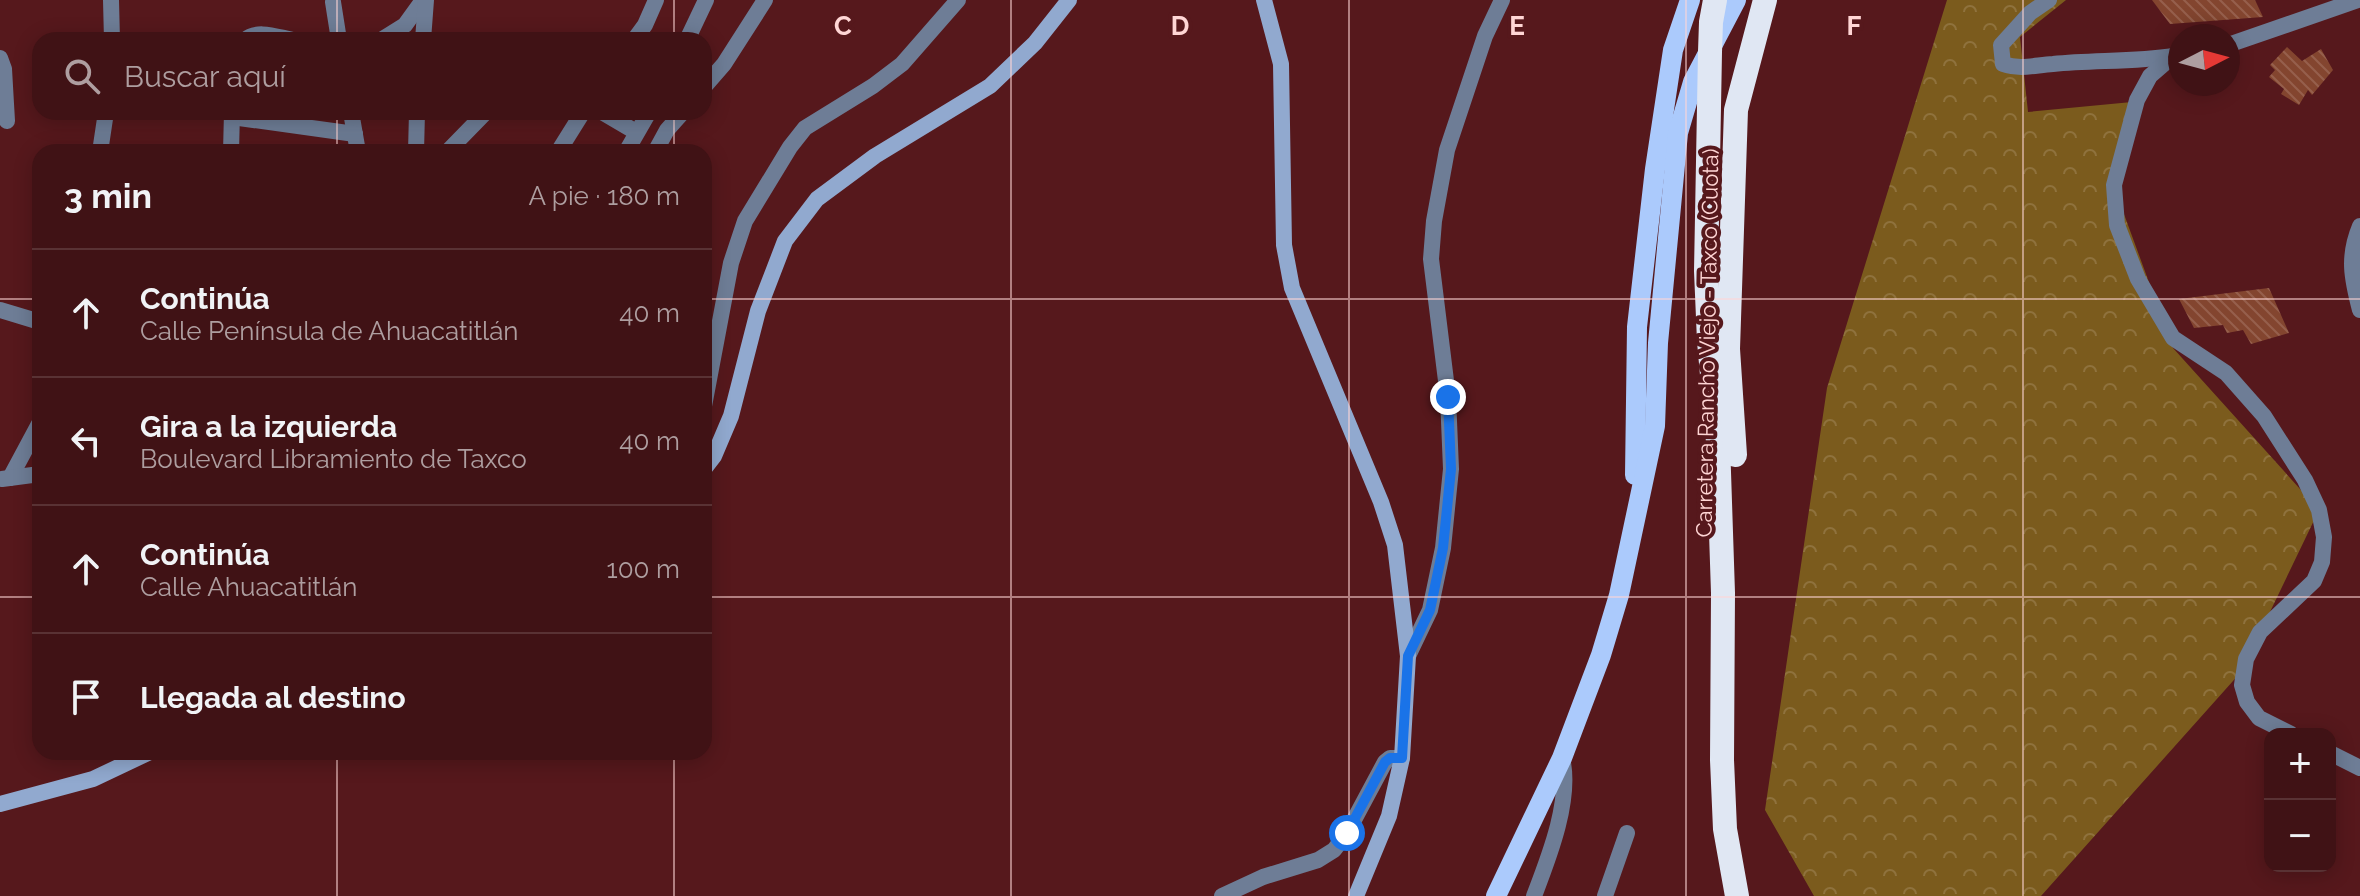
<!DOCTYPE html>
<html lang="es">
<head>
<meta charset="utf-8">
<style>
	:root { --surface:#401215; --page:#4b2022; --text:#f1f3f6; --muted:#ae9ea0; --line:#593234 }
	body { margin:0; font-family:Raleway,sans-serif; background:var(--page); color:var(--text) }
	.controls { position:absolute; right:24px; bottom:24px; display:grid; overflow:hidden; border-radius:16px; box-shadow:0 4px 20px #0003 }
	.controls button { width:72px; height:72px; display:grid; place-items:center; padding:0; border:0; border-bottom:2px solid var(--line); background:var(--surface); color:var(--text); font:40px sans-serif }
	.compass { position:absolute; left:2168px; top:24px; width:72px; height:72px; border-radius:50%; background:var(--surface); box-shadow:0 4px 20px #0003; rotate:84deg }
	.stop { position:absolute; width:24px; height:24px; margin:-18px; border:6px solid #1a73e8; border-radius:50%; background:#fff }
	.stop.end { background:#1a73e8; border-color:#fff; box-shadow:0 2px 8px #0008 }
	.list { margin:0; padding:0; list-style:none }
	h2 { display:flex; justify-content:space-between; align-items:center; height:104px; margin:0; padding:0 32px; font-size:34px }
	h2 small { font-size:26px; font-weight:400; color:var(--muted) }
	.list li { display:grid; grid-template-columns:52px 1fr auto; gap:24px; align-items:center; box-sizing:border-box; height:128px; padding:0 32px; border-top:2px solid var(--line) }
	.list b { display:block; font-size:30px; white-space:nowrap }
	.list p { margin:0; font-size:26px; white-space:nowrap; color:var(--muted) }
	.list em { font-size:26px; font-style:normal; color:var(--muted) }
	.icon { flex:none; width:44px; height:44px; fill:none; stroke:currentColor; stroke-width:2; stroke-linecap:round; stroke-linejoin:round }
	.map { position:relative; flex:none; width:2360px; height:896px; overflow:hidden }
	.search { position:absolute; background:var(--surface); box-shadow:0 4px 20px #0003; left:32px; top:32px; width:680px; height:88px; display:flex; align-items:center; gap:20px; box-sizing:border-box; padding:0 28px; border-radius:24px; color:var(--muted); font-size:30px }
	.panel { position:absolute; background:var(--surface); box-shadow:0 4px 20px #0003; left:32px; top:144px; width:680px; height:616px; border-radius:24px }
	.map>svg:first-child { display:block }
	.forest { fill:url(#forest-crowns) }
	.building { fill:url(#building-back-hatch) }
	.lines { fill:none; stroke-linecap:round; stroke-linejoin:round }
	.street { stroke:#6e7d96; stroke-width:16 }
	.secondary { stroke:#91a9cf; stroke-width:16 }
	.primary { stroke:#abcafc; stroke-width:20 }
	.highway { stroke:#e0e7f3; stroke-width:24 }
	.route { stroke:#1a73e8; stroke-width:10 }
	.grid { fill:none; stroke:#ffd6d5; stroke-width:2; stroke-opacity:0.55 }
	.labels { text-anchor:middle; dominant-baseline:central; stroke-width:8; stroke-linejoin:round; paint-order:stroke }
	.street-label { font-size:22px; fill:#ffd6d5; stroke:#56181c }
	.grid-label { font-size:26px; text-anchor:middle; font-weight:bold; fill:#ffd6d5; stroke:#56181c; stroke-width:8; stroke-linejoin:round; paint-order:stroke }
</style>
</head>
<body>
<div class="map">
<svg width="2360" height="896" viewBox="0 0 2360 896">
	<defs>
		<pattern id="forest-crowns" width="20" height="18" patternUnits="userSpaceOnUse" patternTransform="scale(2)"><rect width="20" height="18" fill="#7b5b1d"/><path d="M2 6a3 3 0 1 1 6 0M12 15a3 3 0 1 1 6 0" fill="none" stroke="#8f723d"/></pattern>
		<pattern id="building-back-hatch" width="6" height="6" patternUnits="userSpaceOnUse" patternTransform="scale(2)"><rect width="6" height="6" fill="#83452f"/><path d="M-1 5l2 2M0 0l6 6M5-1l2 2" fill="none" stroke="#965f4c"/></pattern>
	</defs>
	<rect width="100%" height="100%" fill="#56181c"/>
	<polygon class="forest" points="1947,0 2066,0 2020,37 2028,112 2132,102 2117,195 2173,348 2319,510 2241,672 2041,896 1814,896 1765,810 1827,388"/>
	<g class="building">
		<polygon points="2152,0 2255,0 2263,17 2170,24"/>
		<polygon points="2287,47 2302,61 2321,49 2333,70 2312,95 2308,90 2299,105 2281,94 2284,89 2269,77 2275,70 2270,65"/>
		<polygon points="2269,288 2289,333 2251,344 2243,330 2227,333 2223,325 2194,328 2179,299"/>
	</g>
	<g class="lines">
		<g class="street">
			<polyline points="111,0 112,40"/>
			<path d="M 2049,0 L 2030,13 L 2001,45 L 2003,64 C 2021,70 2035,65 2053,64 C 2094,60 2134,62 2174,56"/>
			<polyline points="333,2 339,40"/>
			<path d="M 245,40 C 257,29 277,37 293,40"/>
			<polyline points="381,40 405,25 423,0"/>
			<polyline points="423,40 426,0"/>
			<polyline points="634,40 645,25 656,0"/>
			<polyline points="687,40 706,0"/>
			<polyline points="2228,45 2358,0"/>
			<polyline points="2172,57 2150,76 2137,100 2114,185 2117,225 2138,279 2173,338 2226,373 2264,416 2305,480 2319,510 2324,537 2322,562 2314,581 2260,632 2246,659 2242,685 2247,702 2259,718 2291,734"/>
			<polyline points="0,58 4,69 7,121"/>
			<polyline points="704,87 724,64 765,0"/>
			<polyline points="351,112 358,152"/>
			<polyline points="602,112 636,132"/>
			<polyline points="232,117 355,134"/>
			<polyline points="100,152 106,112"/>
			<polyline points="231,152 232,112"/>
			<polyline points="416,152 417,112"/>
			<polyline points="447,152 486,112"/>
			<polyline points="558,152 583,112"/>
			<polyline points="626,152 649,112"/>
			<polyline points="655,152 667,130 683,112"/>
			<path d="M 2360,226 C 2347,257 2352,279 2360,310"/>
			<polyline points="0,310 40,322"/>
			<polyline points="704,406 731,263 745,221 790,147 805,128 873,86 902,64 958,0"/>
			<polyline points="10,478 40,422"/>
			<polyline points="2,479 40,474"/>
			<polyline points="1408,656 1430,610 1443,548 1451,469 1448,397 1431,259 1434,221 1447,150 1485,36 1502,0"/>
			<polyline points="2330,753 2360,768"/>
			<polyline points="1222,896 1263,877 1318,860 1334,850 1347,833 1385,762 1390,758 1402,758"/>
			<path d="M 1534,896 C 1549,857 1572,799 1562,758"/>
			<polyline points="1605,896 1627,833"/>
		</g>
		<g class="secondary">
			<polyline points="1264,0 1281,64 1284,245 1292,288 1381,502 1395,545 1408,656 1402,758 1389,816 1356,896"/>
			<polyline points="704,469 714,456 731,416 758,311 785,241 817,199 875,156 990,86 1035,43 1069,0"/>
			<polyline points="0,804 93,779 150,752"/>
		</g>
		<g class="primary">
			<polyline points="1635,475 1637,327 1655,169 1673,50 1690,0"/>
			<polyline points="1496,896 1562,758 1601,655 1619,595 1655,426 1658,343 1678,133 1693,82 1736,0"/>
		</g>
		<g class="highway">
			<polyline points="1715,0 1711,22 1710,52 1706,271 1709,341 1718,442 1723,593 1722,760 1725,829 1737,896"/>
			<polyline points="1735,455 1728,349 1736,110 1765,0"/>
		</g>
	</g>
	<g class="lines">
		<polyline class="route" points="1347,833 1385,762 1390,758 1402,758 1408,656 1430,610 1443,548 1451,469 1448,397"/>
	</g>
	<path class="grid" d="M 337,0 L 337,40M 674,0 L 674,40M 1011,0 L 1011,896M 1349,0 L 1349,896M 1686,0 L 1686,896M 2023,0 L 2023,896M 337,112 L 337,152M 674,112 L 674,152M 0,299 L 40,299M 704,299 L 2360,299M 0,597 L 40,597M 704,597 L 2360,597M 337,752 L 337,896M 674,752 L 674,896"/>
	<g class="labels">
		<g class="street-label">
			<text transform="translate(1707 343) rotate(-89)">Carretera Rancho Viejo - Taxco (Cuota)</text>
		</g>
	</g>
	<g class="grid-label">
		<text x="843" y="35">C</text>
		<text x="1180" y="35">D</text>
		<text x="1517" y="35">E</text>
		<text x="1854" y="35">F</text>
	</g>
</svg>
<div class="controls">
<button>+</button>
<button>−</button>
</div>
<svg class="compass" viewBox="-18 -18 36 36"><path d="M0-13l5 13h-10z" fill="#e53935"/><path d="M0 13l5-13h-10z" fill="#ae9ea0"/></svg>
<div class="stop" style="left:1347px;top:833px"></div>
<div class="stop end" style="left:1448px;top:397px"></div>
<div class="search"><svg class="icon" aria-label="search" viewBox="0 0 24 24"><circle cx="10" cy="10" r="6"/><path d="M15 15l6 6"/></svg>Buscar aquí</div>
<section class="panel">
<h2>3 min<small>A pie · 180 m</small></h2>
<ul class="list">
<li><svg class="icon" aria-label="ahead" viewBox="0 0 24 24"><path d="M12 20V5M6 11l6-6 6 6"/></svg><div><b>Continúa</b><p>Calle Península de Ahuacatitlán</p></div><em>40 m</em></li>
<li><svg class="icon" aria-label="left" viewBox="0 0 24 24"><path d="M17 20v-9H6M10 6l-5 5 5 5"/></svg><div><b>Gira a la izquierda</b><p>Boulevard Libramiento de Taxco</p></div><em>40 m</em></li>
<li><svg class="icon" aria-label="ahead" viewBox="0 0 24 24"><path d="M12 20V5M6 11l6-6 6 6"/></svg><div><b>Continúa</b><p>Calle Ahuacatitlán</p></div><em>100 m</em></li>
<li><svg class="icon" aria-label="arrive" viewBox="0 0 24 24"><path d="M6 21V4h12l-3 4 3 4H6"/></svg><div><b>Llegada al destino</b></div></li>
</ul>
</section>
</div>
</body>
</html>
